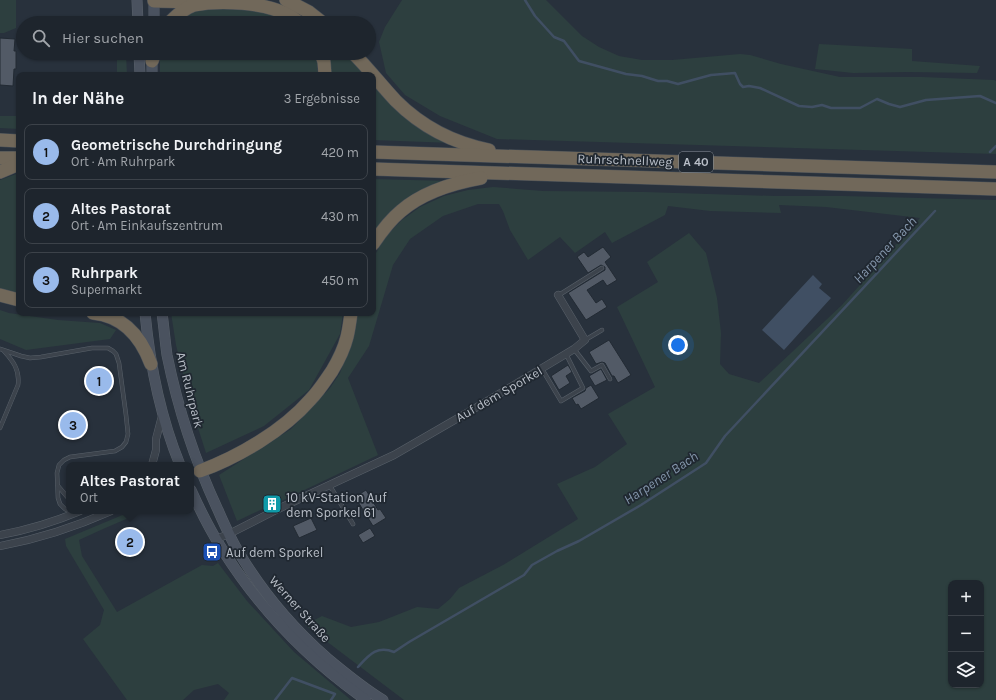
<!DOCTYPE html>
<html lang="de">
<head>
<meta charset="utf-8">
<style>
	:root { --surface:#1e252d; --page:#2b3139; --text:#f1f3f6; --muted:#a1a5aa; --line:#3c4249; --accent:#99baeb }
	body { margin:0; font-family:Karla,sans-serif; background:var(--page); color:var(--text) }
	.controls { position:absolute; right:12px; bottom:12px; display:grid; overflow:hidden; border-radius:8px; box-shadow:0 1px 3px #0004 }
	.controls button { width:36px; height:36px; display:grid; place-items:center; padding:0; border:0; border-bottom:1px solid var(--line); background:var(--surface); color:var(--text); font:20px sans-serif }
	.you { position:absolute; left:678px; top:345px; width:14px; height:14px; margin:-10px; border:3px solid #fff; border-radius:50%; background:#1a73e8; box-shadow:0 0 0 6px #1a73e833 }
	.badge { display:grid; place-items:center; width:26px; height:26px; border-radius:50%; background:var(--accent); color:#111; font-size:13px; font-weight:700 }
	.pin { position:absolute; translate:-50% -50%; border:2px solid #fff; box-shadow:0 1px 4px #0006 }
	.popup { position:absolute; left:66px; top:462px; width:128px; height:52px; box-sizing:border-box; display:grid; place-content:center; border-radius:8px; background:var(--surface); filter:drop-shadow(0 1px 3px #0005); font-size:13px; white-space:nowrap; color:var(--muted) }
	.popup b { font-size:15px; color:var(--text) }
	.popup::after { content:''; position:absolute; left:50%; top:100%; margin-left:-8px; border:8px solid transparent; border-top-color:var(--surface) }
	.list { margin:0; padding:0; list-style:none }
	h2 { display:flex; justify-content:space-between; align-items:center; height:52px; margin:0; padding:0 16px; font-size:17px }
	h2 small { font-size:13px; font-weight:400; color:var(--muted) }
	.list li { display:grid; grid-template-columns:26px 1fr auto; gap:12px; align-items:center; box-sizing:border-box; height:56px; margin:0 8px 8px; padding:0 8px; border:1px solid var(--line); border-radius:8px }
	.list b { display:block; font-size:15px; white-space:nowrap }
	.list p { margin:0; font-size:13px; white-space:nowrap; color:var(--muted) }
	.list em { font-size:13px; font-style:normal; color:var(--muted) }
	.icon { flex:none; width:22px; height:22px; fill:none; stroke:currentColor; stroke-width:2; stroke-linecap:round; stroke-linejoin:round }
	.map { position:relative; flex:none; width:996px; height:700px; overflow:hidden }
	.search { position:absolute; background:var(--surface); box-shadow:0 1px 3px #0004; left:16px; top:16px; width:360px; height:44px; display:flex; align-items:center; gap:10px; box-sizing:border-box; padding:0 14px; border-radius:22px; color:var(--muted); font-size:15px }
	.panel { position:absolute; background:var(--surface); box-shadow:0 1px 3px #0004; left:16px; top:72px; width:360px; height:244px; border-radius:8px }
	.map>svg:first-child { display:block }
	.green { fill:#2d3f3f; fill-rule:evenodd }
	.water { fill:#404f63 }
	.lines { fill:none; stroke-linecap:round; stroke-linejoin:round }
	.stream { stroke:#404f63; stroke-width:2.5 }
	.building { fill:#525a66; stroke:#222a33 }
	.service-casing { stroke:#59616a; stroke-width:4.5 }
	.minor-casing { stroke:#59616a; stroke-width:8 }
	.secondary-casing { stroke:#59616a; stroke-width:11 }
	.motorway-casing { stroke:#464e57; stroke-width:14 }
	.service { stroke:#3c434c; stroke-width:3.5 }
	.minor { stroke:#3c434c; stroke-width:7 }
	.secondary { stroke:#4a525f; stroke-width:10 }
	.motorway { stroke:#71685a; stroke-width:13 }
	.labels { text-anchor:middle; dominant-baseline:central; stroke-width:3.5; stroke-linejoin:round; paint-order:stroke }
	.shield { fill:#202831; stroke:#8a919a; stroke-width:1 }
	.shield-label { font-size:12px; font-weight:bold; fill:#b8bec7 }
	.street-label { font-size:13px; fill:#b8bec7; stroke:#202831 }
	.poi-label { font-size:13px; fill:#b8bec7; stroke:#202831; text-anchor:start }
	.water-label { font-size:14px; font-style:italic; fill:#8395aa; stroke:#202831 }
</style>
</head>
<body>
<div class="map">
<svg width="996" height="700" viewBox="0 0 996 700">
	<rect width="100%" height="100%" fill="#28313c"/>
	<g class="green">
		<polygon points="0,0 16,0 16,28 4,33 0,33"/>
		<polygon points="402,0 546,0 582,36 599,47 619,56 642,60 672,60 740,54 750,55 781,64 840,77 922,77 994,80 996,81 996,154 497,139 440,116 405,95 386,73 379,42 385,27"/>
		<polygon points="200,9 252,9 272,14 291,23 175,23 187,14"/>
		<polygon points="819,44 912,49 912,61 980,66 977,73 908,72 853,73 815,69"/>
		<polygon points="117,53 126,53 127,75 117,75"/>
		<polygon points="160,53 316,53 318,75 160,75"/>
		<polygon points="326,53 346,53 366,75 329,75"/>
		<polygon points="373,83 452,143 373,140"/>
		<polygon points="18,113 19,113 19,129 0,128 0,116 17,116"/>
		<polygon points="19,173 19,295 0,289 0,180"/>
		<polygon points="373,179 449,181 373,235"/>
		<path d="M 493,187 L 543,191 L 644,192 L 775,196 L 843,196 L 996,200 L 996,700 L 404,700 L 305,625 L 322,616 L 351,627 L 379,622 L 417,607 L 438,609 L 450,599 L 459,588 L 503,565 L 578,519 L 557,484 L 595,467 L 627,444 L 608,414 L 655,387 L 617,307 L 658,282 L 647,262 L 689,233 L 706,253 L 717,298 L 721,333 L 720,364 L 729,374 L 759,383 L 842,305 L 920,218 L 826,207 L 779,205 L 781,213 L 710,211 L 668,206 L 665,215 L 612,243 L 605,232 L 575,253 L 560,237 L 528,260 L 510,230 L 503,211 L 499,204 L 478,204 L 443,216 L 410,239 L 393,265 L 369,346 L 348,378 L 378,455 L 275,504 L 273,501 L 268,503 L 269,506 L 237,521 L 219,475 L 291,429 L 330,388 L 340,373 L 353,337 L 357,313 L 373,313 L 373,258 L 386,236 L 402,220 L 420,207 L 444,196 L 468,190 ZM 951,583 L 981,583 L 981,685 L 951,685 Z"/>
		<polygon points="0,310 9,313 58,320 100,323 116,330 110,339 26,350 0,339"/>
		<polygon points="171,313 343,313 340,334 309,390 264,426 206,453 191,406 176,345"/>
		<polygon points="132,511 145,511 103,529 79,540 82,556 117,612 202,565 213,566 218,563 247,601 294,652 351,700 224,700 229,693 218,684 194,690 183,700 127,700 83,639 100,625 104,610 66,546 65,539"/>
	</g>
	<polygon class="water" points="813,275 822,284 819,288 831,298 784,350 762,330"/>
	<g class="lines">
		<g class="stream">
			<polyline points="525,0 535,16 554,37 564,41 579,61 626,74 642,76 658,81 667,81 678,84 711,75 735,73 740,84 743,87 749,86 760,88 799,106 812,107 822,105 831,108 860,108 877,99 889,104 900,107 926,100 980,96 996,103"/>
			<polyline points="990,152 996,146"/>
			<path d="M 358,667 C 369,655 377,645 394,652 L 409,642 L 524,575 L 532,565 L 557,551 L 579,541 L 641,505 L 706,463 L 725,436 L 935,211"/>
			<polyline points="275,700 292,678 335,694 331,700"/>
		</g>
	</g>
	<g class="building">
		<polygon points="0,38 15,39 14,51 16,51 16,69 14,69 13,86 0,85"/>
		<polygon points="603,247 611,257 605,262 617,280 607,286 603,280 587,290 596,303 602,299 607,307 586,320 568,293 605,270 605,267 601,265 588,273 577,257 584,252 588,257"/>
		<polygon points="609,340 631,375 618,383 614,376 612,376 605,363 602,362 596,364 589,352"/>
		<polygon points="568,365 572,372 566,376 570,383 559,390 551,376"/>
		<polygon points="601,369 607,380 595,386 589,376"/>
		<polygon points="591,385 599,398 581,409 578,404 576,405 572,398 585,391 586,388"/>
		<polygon points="366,490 378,510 380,509 386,518 373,526 355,497"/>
		<polygon points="311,518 317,530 299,538 293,526"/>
		<polygon points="136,527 146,540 125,557 114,543"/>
		<polygon points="370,528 375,536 363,543 358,535"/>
	</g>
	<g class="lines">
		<defs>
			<g id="service">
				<polyline points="559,295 602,268"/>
				<polyline points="585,340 602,330"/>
				<polyline points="0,349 21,356 30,358 41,357 92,348 108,348 113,351 116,354 119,363 126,415 128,434 126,442 122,447 115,451 70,457 64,460 59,465 57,473 58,498 60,504 65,509 73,513"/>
				<polyline points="574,349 591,371 602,365 610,379"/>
				<polyline points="542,369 561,401 583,388 566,354"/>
				<path d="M 0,428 L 18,385 C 20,370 13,361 4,351"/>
				<polyline points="58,486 69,499"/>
				<polyline points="330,486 353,524"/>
			</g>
			<g id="minor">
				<polyline points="152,465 156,450 156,439 162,416"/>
				<path d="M 0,535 C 27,530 54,522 80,511"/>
				<polyline points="216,539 229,534 278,509 394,455 484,403 574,349 585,340 558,295"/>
				<path d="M 0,546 C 38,539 75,527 111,511"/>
			</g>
			<g id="secondary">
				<polyline points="137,0 138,23"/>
				<polyline points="154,23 154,0"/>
				<polyline points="139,53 140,75"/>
				<polyline points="152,75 152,55"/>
				<path d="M 145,313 C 150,366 160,416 180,465"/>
				<path d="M 162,313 C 164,327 165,341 167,355 C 178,409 195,461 218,510 C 225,526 232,542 241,556 C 264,594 294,629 327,658 C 345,673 363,688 383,700"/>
				<path d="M 191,490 C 200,510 210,530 222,549 C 259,608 309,660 366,700"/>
			</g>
			<g id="motorway">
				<polyline points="286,0 309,12 323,23"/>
				<polyline points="154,1 198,2"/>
				<path d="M 169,23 C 176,16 184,8 194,5 C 220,0 266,2 290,16 C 294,18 297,21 300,23"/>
				<polyline points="321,53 324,62 325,75"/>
				<path d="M 353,53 C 368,68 381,85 396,101 C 421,126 454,143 489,150"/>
				<polyline points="152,61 155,53"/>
				<polyline points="0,140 19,141"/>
				<polyline points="373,152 996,172"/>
				<polyline points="0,158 19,158"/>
				<polyline points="373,169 996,189"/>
				<polyline points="0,172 19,164"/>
				<path d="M 373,244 C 381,232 390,220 401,211 C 423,192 453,183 481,178"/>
				<polyline points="0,295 19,300"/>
				<path d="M 93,313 C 124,316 141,337 151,364"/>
				<path d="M 200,471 C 238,457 283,431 310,400 C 319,391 325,381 332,371 C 338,361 344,349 347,337 C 349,329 350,321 351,313"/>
			</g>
		</defs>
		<use href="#service" class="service-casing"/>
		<use href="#minor" class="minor-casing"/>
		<use href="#secondary" class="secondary-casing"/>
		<use href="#motorway" class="motorway-casing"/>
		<use href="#service" class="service"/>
		<use href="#minor" class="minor"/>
		<use href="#secondary" class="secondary"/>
		<use href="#motorway" class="motorway"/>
	</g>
	<defs>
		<symbol id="building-square" viewBox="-11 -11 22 22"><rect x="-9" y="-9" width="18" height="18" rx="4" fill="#0f9aa8" stroke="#202831"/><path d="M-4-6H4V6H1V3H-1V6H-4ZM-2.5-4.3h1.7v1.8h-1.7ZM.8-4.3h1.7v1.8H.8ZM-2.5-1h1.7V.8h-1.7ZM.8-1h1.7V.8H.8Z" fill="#fff"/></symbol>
		<symbol id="bus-square" viewBox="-11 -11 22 22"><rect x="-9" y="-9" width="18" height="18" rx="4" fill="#1a4fb4" stroke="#202831"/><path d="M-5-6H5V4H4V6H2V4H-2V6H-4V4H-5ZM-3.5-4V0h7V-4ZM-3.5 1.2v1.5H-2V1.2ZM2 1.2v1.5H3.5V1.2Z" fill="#fff"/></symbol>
	</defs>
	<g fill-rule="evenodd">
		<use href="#building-square" x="261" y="493" width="22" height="22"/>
		<use href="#bus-square" x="201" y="541" width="22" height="22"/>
	</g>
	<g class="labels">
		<rect class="shield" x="679" y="152" width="34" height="20" rx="3"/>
		<g class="shield-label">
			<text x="696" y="162">A 40</text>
		</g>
		<g class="street-label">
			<text transform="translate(625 160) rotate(2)">Ruhrschnellweg</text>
			<text transform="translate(190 390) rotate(76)">Am Ruhrpark</text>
			<text transform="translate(499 394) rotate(-30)">Auf dem Sporkel</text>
			<text transform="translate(300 609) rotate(48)">Werner Straße</text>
		</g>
		<g class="poi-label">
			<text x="286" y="497">10 kV-Station Auf<tspan x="286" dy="15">dem Sporkel 61</tspan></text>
			<text x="226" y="552">Auf dem Sporkel</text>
		</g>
		<g class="water-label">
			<text transform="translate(885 250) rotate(-47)">Harpener Bach</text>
			<text transform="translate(661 478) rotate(-33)">Harpener Bach</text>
		</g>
	</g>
</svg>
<div class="controls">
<button>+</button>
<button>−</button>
<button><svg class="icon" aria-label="layers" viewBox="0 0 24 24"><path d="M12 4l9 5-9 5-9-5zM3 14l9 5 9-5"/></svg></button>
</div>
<div class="you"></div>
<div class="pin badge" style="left:99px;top:381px">1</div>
<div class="pin badge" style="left:130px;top:542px">2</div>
<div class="popup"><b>Altes Pastorat</b>Ort</div>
<div class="pin badge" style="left:73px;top:425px">3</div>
<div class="search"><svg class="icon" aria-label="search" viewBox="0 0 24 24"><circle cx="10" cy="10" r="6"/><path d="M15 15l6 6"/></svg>Hier suchen</div>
<section class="panel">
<h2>In der Nähe<small>3 Ergebnisse</small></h2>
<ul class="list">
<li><span class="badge">1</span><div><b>Geometrische Durchdringung</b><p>Ort · Am Ruhrpark</p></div><em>420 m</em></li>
<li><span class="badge">2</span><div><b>Altes Pastorat</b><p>Ort · Am Einkaufszentrum</p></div><em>430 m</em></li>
<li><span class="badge">3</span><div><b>Ruhrpark</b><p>Supermarkt</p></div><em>450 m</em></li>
</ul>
</section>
</div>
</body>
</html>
